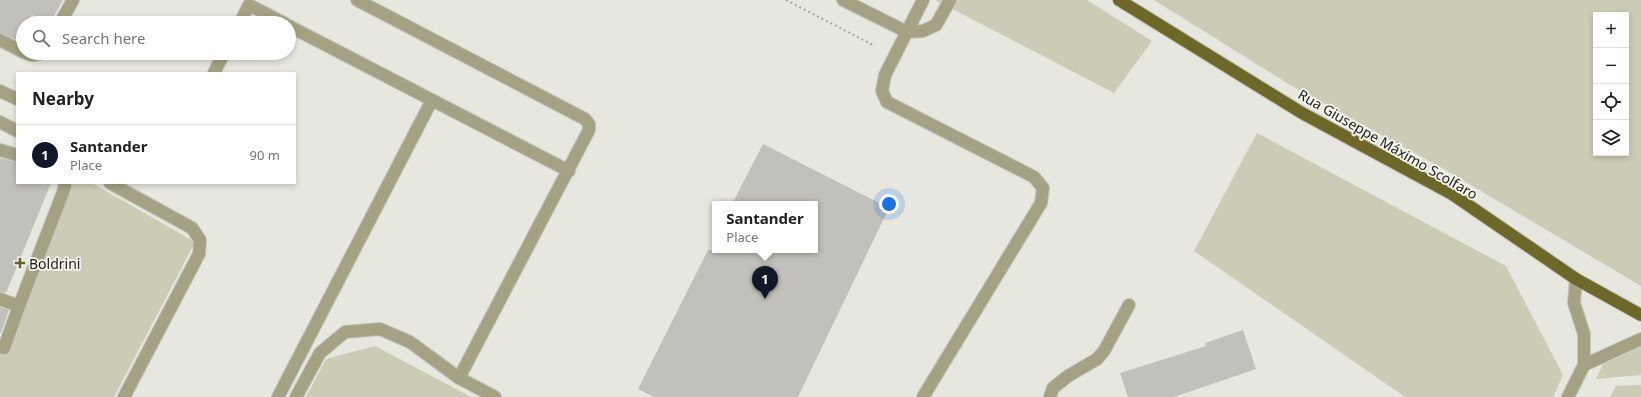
<!DOCTYPE html>
<html lang="en">
<head>
<meta charset="utf-8">
<style>
	:root { --surface:#fff; --page:#f2f2f2; --text:#222; --muted:#767676; --line:#e0e0e0; --accent:#111827 }
	body { margin:0; font-family:"Noto Sans",sans-serif; background:var(--page); color:var(--text) }
	.controls { position:absolute; right:12px; top:12px; display:grid; overflow:hidden; border-radius:0px; box-shadow:0 2px 6px #0003 }
	.controls button { width:36px; height:36px; display:grid; place-items:center; padding:0; border:0; border-bottom:1px solid var(--line); background:var(--surface); color:var(--text); font:20px sans-serif }
	.you { position:absolute; left:889px; top:204px; width:14px; height:14px; margin:-10px; border:3px solid #fff; border-radius:50%; background:#1a73e8; box-shadow:0 0 0 6px #1a73e833 }
	.badge { display:grid; place-items:center; width:26px; height:26px; border-radius:50%; background:var(--accent); color:#fff; font-size:13px; font-weight:700 }
	.pin { position:absolute; translate:-50% -33px; filter:drop-shadow(0 1px 2px #0008) }
	.pin::after { content:''; position:absolute; top:21px; width:14px; height:12px; background:inherit; clip-path:polygon(0 0,100% 0,50% 100%) }
	.popup { position:absolute; left:712px; top:201px; width:106px; height:52px; box-sizing:border-box; display:grid; place-content:center; border-radius:0px; background:var(--surface); filter:drop-shadow(0 1px 3px #0005); font-size:13px; white-space:nowrap; color:var(--muted) }
	.popup b { font-size:15px; color:var(--text) }
	.popup::after { content:''; position:absolute; left:50%; top:100%; margin-left:-8px; border:8px solid transparent; border-top-color:var(--surface) }
	.list { margin:0; padding:0; list-style:none }
	h2 { display:flex; justify-content:space-between; align-items:center; height:52px; margin:0; padding:0 16px; font-size:17px }
	h2 small { font-size:13px; font-weight:400; color:var(--muted) }
	.list li { display:grid; grid-template-columns:26px 1fr auto; gap:12px; align-items:center; box-sizing:border-box; height:60px; padding:0 16px; border-top:1px solid var(--line) }
	.list b { display:block; font-size:15px; white-space:nowrap }
	.list p { margin:0; font-size:13px; white-space:nowrap; color:var(--muted) }
	.list em { font-size:13px; font-style:normal; color:var(--muted) }
	.icon { flex:none; width:22px; height:22px; fill:none; stroke:currentColor; stroke-width:2; stroke-linecap:round; stroke-linejoin:round }
	.map { position:relative; flex:none; width:1641px; height:397px; overflow:hidden }
	.search { position:absolute; background:var(--surface); box-shadow:0 2px 6px #0003; left:16px; top:16px; width:280px; height:44px; display:flex; align-items:center; gap:10px; box-sizing:border-box; padding:0 14px; border-radius:22px; color:var(--muted); font-size:15px }
	.panel { position:absolute; background:var(--surface); box-shadow:0 2px 6px #0003; left:16px; top:72px; width:280px; height:112px; border-radius:0px }
	.map>svg:first-child { display:block }
	.green { fill:#cccbb5; fill-rule:evenodd }
	.building { fill:#c1c0ba }
	.lines { fill:none; stroke-linecap:round; stroke-linejoin:round }
	.minor-casing { stroke:#c2c2bc; stroke-width:14 }
	.major-casing { stroke:#c2c2bc; stroke-width:14 }
	.path { stroke:#a7a6a1; stroke-width:2; stroke-dasharray:2 3; stroke-linecap:butt }
	.minor { stroke:#a4a282; stroke-width:12 }
	.major { stroke:#6e6828; stroke-width:12 }
	.poi-dot { fill:#66612e; stroke:#f4f4ed; stroke-width:1.5 }
	.labels { text-anchor:middle; dominant-baseline:central; stroke-width:3.5; stroke-linejoin:round; paint-order:stroke }
	.street-label { font-size:14px; fill:#1c1b19; stroke:#f4f4ed }
	.poi-label { font-size:14px; fill:#1c1b19; stroke:#f4f4ed; text-anchor:start }
</style>
</head>
<body>
<div class="map">
<svg width="1641" height="397" viewBox="0 0 1641 397">
	<rect width="100%" height="100%" fill="#e7e7e0"/>
	<g class="green">
		<polygon points="935,0 1087,0 1152,41 1114,93"/>
		<path d="M 1154,0 L 1641,0 L 1641,286 L 1442,168 L 1290,85 ZM 1596,15 L 1626,15 L 1626,153 L 1596,153 Z"/>
		<polygon points="1257,133 1506,266 1563,375 1553,397 1405,397 1194,251"/>
		<polygon points="69,183 92,183 195,242 114,397 0,397 0,353 12,342"/>
		<polygon points="375,346 471,397 306,397 326,359"/>
		<polygon points="1641,347 1641,375 1596,379 1603,364"/>
		<polygon points="1641,385 1641,397 1610,397 1616,386"/>
	</g>
	<g class="building">
		<polygon points="0,0 63,0 50,23 32,15 27,23 23,23 23,30 17,40 0,33"/>
		<polygon points="763,144 889,208 798,397 654,397 638,389 708,250 815,250 815,204 732,204"/>
		<polygon points="0,158 17,162 17,183 51,183 6,293 0,292"/>
		<polygon points="0,307 9,310 1,333 0,333"/>
		<polygon points="1243,330 1256,369 1174,397 1128,397 1120,373 1206,346 1205,343"/>
	</g>
	<g class="lines">
		<defs>
			<g id="minor">
				<polyline points="357,0 585,119 589,124 589,130 459,378"/>
				<polyline points="843,0 907,32 923,31 936,25 950,0"/>
				<polyline points="923,0 885,75 882,91 887,102 1034,177 1043,188 1041,203 923,397"/>
				<polyline points="60,23 73,0"/>
				<polyline points="240,23 249,5 284,23"/>
				<polyline points="289,26 569,171"/>
				<polyline points="0,40 23,52"/>
				<path d="M 26,53 C 31,56 36,56 42,53"/>
				<polyline points="214,73 224,53"/>
				<polyline points="0,91 17,99"/>
				<polyline points="0,122 17,131"/>
				<polyline points="0,150 17,155"/>
				<polyline points="110,183 192,228 200,240 199,254 124,397"/>
				<polyline points="0,299 19,306"/>
				<polyline points="4,348 19,306 62,195 65,186 64,183"/>
				<polyline points="1584,365 1641,339"/>
				<polyline points="278,397 432,100"/>
				<polyline points="296,397 320,353 345,332 380,329 410,342 459,378 495,397"/>
				<polyline points="1050,397 1053,388 1068,376 1097,359 1104,351 1129,305"/>
				<polyline points="1568,397 1584,365 1584,334 1574,303 1576,279"/>
			</g>
			<polyline id="major" points="1119,0 1302,113 1452,194 1576,279 1641,315"/>
		</defs>
		<use href="#minor" class="minor-casing"/>
		<use href="#major" class="major-casing"/>
		<polyline class="path" points="786,0 875,46"/>
		<use href="#minor" class="minor"/>
		<use href="#major" class="major"/>
	</g>
	<path class="poi-dot" d="M18 257h4v4h4v4h-4v4h-4v-4h-4v-4h4z"/>
	<g class="labels">
		<g class="street-label">
			<text transform="translate(1388 144) rotate(30)">Rua Giuseppe Máximo Scolfaro</text>
		</g>
		<g class="poi-label">
			<text x="29" y="263">Boldrini</text>
		</g>
	</g>
</svg>
<div class="controls">
<button>+</button>
<button>−</button>
<button><svg class="icon" aria-label="locate" viewBox="0 0 24 24"><circle cx="12" cy="12" r="6"/><path d="M12 2v4M12 18v4M2 12h4M18 12h4"/></svg></button>
<button><svg class="icon" aria-label="layers" viewBox="0 0 24 24"><path d="M12 4l9 5-9 5-9-5zM3 14l9 5 9-5"/></svg></button>
</div>
<div class="you"></div>
<div class="pin badge" style="left:765px;top:299px">1</div>
<div class="popup"><b>Santander</b>Place</div>
<div class="search"><svg class="icon" aria-label="search" viewBox="0 0 24 24"><circle cx="10" cy="10" r="6"/><path d="M15 15l6 6"/></svg>Search here</div>
<section class="panel">
<h2>Nearby<small></small></h2>
<ul class="list">
<li><span class="badge">1</span><div><b>Santander</b><p>Place</p></div><em>90 m</em></li>
</ul>
</section>
</div>
</body>
</html>
